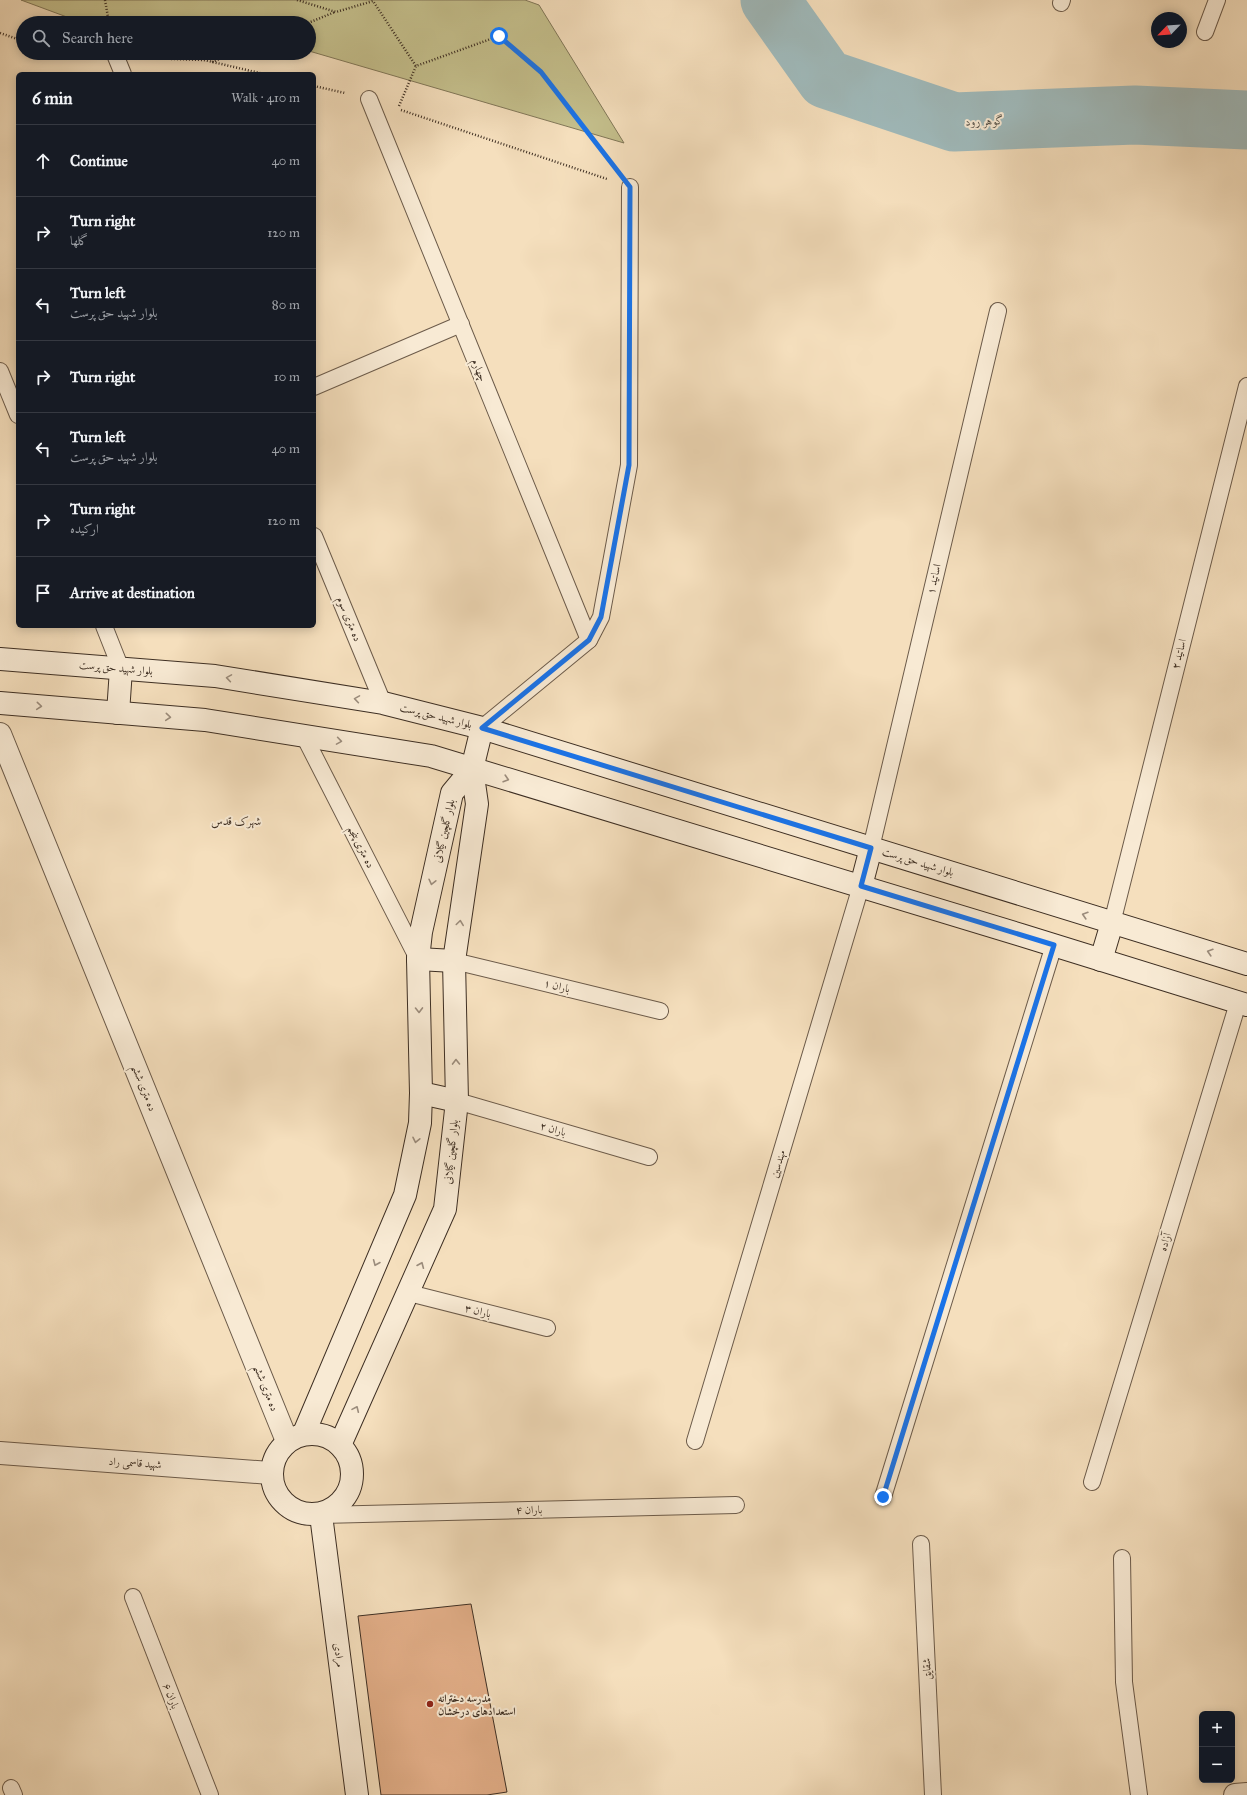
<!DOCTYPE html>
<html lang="en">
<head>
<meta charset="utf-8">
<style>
	:root { --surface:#171b24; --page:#242831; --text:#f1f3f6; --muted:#9ea1a6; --line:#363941 }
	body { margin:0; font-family:"IM FELL Great Primer",Amiri,serif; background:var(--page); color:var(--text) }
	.controls { position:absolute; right:12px; bottom:12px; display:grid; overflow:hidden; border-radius:6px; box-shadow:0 2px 10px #0003 }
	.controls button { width:36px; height:36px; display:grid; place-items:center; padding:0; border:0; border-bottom:1px solid var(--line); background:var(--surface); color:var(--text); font:20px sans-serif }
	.compass { position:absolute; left:1151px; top:12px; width:36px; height:36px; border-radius:50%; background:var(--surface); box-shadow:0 2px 10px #0003; rotate:245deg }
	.stop { position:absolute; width:12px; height:12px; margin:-9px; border:3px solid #1a73e8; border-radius:50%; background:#fff }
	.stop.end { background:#1a73e8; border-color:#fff; box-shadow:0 1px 4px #0008 }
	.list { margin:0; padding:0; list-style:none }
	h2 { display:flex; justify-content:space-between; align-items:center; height:52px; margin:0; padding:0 16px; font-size:17px }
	h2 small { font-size:13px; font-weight:400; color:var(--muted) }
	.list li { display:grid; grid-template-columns:26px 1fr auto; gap:12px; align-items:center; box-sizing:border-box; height:72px; padding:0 16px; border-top:1px solid var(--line) }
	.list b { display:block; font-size:15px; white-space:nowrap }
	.list p { margin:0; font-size:13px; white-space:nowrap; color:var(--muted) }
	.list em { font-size:13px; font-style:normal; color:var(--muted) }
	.icon { flex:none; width:22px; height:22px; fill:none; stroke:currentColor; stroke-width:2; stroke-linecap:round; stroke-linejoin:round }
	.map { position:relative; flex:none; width:1247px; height:1795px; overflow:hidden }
	.search { position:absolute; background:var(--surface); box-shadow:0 2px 10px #0003; left:16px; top:16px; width:300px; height:44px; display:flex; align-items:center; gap:10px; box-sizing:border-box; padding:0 14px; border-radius:22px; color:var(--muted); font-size:15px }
	.panel { position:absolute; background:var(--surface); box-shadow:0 2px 10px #0003; left:16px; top:72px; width:300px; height:556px; border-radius:6px }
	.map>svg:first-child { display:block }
	.green { fill:#c4bf8c; stroke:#817758 }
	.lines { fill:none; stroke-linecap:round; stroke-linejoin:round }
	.river { stroke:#a0babb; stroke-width:59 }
	.building { fill:#e2ae88; stroke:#3e2f23 }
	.lane-casing { stroke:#6c5b4a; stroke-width:18 }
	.street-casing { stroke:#6c5b4a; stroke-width:24 }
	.secondary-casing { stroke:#3e2f23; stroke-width:24 }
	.path { stroke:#3e2f23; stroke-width:2.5; stroke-dasharray:1 2; stroke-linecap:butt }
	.lane { stroke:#f8ead4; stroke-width:16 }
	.street { stroke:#f8ead4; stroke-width:22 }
	.secondary { stroke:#f8ead4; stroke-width:22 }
	.oneway { stroke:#9b8c7c }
	.route { stroke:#1a73e8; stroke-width:5 }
	.poi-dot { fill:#8f2418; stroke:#f8ead4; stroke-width:1.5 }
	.labels { text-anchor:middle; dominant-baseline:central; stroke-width:4; stroke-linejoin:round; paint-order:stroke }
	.street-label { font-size:11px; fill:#3e2f23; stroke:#f8ead4 }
	.poi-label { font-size:11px; font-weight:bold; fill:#3e2f23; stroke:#f8ead4; text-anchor:start }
	.water-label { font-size:12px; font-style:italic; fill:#565249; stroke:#f8ead4 }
	.neighbourhood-label { font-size:12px; fill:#3e2f23; stroke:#f8ead4 }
</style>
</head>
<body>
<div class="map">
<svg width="1247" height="1795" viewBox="0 0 1247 1795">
	<rect width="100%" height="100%" fill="#f5dfbd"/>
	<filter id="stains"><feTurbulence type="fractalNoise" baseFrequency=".005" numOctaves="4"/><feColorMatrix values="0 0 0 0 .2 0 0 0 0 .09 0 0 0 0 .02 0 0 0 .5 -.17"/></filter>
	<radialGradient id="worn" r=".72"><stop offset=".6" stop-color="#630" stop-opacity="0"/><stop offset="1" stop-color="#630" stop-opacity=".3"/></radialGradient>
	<polygon class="green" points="21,0 525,0 539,5 624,143 309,51 309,23 211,23 199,20 75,20"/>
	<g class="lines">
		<polyline class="river" points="770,0 826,79 954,122 1135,115 1247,120"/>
	</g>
	<polygon class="building" points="471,1604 507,1792 487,1795 381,1795 358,1616"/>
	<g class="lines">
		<defs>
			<g id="lane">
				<polyline points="1061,3 1062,0"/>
				<polyline points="1205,32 1217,0"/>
				<polyline points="116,57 123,74"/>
				<polyline points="369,99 589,640"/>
				<polyline points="0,371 18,415"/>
				<polyline points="314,387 461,324"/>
				<polyline points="314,536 383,703"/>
				<polyline points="104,626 121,669"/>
				<polyline points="482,728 589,640 601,617 629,465 630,187"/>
				<polyline points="304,736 418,959"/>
				<polyline points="871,848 998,311"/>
				<polyline points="1112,923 1247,386"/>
				<polyline points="454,961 660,1011"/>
				<polyline points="457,1101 649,1157"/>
				<polyline points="409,1293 547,1328"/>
				<polyline points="695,1441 861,886"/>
				<polyline points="1092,1482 1238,1003"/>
				<polyline points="883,1497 1054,945"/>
				<polyline points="321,1515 736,1505"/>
				<polyline points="921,1544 933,1795"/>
				<polyline points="1122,1558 1124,1682 1139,1795"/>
				<polyline points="133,1597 210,1795"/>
				<polyline points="11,1788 14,1795"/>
			</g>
			<g id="street">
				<polyline points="0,734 287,1441"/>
				<polyline points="0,1453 270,1473"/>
				<polyline points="1235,1795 1247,1794"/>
			</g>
			<g id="secondary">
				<polyline points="0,659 215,676 383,703 482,728 1247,964"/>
				<polyline points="0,703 205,720 431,756 1021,935 1247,1005"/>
				<polyline points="118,713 121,669"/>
				<polyline points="861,886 871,848"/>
				<polyline points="418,959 454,961"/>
				<polyline points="1101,960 1112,923"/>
				<polyline points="421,1093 457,1101"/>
				<polyline points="304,1433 405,1195 420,1123 421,1093 418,959 421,932 452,793 472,769"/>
				<circle cx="312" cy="1474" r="40"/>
				<polyline points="340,1445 445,1209 457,1101 454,961 477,804 472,769 482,728"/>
				<polyline points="321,1515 357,1795"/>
			</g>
		</defs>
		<use href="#lane" class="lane-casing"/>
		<use href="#street" class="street-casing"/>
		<use href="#secondary" class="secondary-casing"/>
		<g class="path">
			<polyline points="105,0 109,23"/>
			<polyline points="297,0 336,12 373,1 416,66 499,36 541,72 615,168"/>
			<polyline points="308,23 335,12"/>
			<polyline points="0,33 23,41"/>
			<polyline points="144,58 204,60 264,74"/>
			<polyline points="212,62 234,53"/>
			<polyline points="314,86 345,93"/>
			<polyline points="399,106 416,66"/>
			<polyline points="401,110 607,179"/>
		</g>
		<use href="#lane" class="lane"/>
		<use href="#street" class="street"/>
		<use href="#secondary" class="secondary"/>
	</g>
	<defs><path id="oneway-chevron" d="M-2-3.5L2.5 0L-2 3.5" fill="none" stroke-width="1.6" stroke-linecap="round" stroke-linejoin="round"/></defs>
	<g class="oneway">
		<use href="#oneway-chevron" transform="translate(229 678) rotate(-171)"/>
		<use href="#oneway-chevron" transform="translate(357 699) rotate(-171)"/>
		<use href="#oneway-chevron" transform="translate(39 706) rotate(5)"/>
		<use href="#oneway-chevron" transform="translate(168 717) rotate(5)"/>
		<use href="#oneway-chevron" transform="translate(339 741) rotate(9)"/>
		<use href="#oneway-chevron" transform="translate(506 779) rotate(17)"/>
		<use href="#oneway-chevron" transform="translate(432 882) rotate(103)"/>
		<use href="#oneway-chevron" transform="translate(1085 915) rotate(-163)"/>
		<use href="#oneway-chevron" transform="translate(460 923) rotate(-82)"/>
		<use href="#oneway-chevron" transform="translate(1210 952) rotate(-163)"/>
		<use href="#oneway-chevron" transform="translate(419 1010) rotate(89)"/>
		<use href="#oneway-chevron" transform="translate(456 1062) rotate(-91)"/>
		<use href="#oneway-chevron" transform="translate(416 1140) rotate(102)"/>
		<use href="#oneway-chevron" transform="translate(376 1263) rotate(113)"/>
		<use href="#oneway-chevron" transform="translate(421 1265) rotate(-67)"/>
		<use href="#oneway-chevron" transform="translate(356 1409) rotate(-66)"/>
	</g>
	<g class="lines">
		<polyline class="route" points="499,36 541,72 630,187 629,465 601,617 589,640 482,728 871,848 861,886 1054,945 883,1497"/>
	</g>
	<circle class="poi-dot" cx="430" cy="1704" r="4"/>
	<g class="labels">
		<g class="street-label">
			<text transform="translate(479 370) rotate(68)">چهارم</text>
			<text transform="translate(934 579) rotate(-77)">اساتید ۱</text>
			<text transform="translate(349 619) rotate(67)">ده متری سوم</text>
			<text transform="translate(1179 654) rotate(-76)">اساتید ۲</text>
			<text transform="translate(116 668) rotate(5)">بلوار شهید حق پرست</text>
			<text transform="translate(436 716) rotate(14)">بلوار شهید حق پرست</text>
			<text transform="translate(444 831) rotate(-77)">بلوار گلچین گیلانی</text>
			<text transform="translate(361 847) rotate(63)">ده متری پنجم</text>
			<text transform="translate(918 862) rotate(17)">بلوار شهید حق پرست</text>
			<text transform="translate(557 986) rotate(14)">باران ۱</text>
			<text transform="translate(144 1088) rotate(68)">ده متری ششم</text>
			<text transform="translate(553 1129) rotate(16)">باران ۲</text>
			<text transform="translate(451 1152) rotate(-84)">بلوار گلچین گیلانی</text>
			<text transform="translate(778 1164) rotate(-73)">مهندسین</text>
			<text transform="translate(1165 1242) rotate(-73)">آزاده</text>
			<text transform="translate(478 1311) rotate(14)">باران ۳</text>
			<text transform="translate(266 1388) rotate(68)">ده متری ششم</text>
			<text transform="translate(135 1463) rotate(4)">شهید قاسمی راد</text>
			<text transform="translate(529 1510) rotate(-1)">باران ۴</text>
			<text transform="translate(339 1655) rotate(83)">مرادی</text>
			<text transform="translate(927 1669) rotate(-93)">شقایق</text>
			<text transform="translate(171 1696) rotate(69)">باران ۶</text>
		</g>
		<g class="poi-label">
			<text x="438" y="1698">مدرسه دخترانه<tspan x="438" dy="13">استعدادهای درخشان</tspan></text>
		</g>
		<g class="water-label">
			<text transform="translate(985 121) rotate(-2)">گوهر رود</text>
		</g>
		<g class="neighbourhood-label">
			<text x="236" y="821">شهرک قدس</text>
		</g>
	</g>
	<rect width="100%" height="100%" filter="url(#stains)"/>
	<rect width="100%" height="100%" fill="url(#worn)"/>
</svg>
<div class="controls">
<button>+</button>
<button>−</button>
</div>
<svg class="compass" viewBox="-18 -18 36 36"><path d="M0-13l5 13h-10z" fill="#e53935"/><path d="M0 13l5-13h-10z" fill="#9ea1a6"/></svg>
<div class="stop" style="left:499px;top:36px"></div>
<div class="stop end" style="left:883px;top:1497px"></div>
<div class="search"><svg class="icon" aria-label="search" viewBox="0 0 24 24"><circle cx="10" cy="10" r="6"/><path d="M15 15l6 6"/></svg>Search here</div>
<section class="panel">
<h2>6 min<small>Walk · 410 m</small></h2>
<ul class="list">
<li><svg class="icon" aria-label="ahead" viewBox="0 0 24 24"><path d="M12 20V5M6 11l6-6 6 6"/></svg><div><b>Continue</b></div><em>40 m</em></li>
<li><svg class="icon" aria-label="right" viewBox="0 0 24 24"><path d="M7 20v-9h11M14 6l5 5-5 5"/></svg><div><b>Turn right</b><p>گلها</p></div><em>120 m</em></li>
<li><svg class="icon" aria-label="left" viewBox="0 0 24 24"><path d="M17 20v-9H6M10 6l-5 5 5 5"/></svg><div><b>Turn left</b><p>بلوار شهید حق پرست</p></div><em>80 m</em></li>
<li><svg class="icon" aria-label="right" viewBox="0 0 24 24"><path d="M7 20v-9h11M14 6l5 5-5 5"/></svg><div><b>Turn right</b></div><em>10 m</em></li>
<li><svg class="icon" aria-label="left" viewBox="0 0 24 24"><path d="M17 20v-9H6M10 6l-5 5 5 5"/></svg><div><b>Turn left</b><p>بلوار شهید حق پرست</p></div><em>40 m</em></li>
<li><svg class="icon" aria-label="right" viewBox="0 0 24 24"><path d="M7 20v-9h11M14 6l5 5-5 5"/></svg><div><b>Turn right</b><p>ارکیده</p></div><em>120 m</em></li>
<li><svg class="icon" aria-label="arrive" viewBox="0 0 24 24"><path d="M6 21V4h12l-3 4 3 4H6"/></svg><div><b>Arrive at destination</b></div></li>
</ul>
</section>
</div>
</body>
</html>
